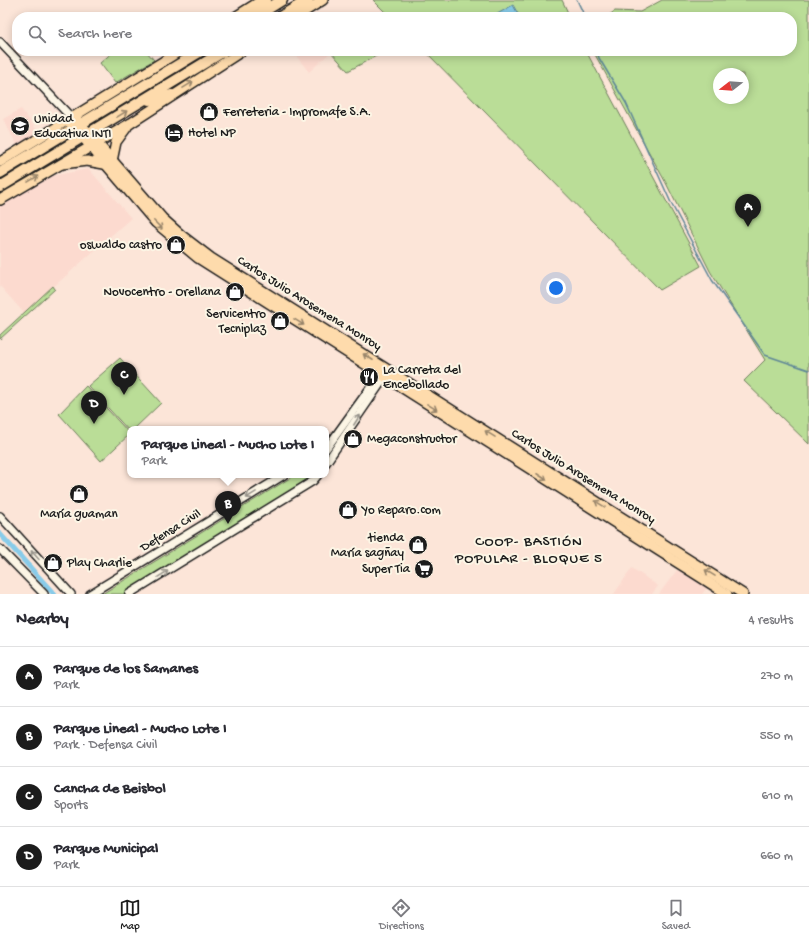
<!DOCTYPE html>
<html lang="en">
<head>
<meta charset="utf-8">
<style>
	:root { --surface:#fff; --page:#f2f2f3; --text:#2b2b33; --muted:#7c7c81; --line:#e1e1e2; --accent:#1c1c1c }
	body { margin:0; font-family:"Gochi Hand",sans-serif; background:var(--page); color:var(--text) }
	.compass { position:absolute; left:713px; top:68px; width:36px; height:36px; border-radius:50%; background:var(--surface); box-shadow:0 2px 10px #0003; rotate:253deg }
	.you { position:absolute; left:556px; top:288px; width:14px; height:14px; margin:-10px; border:3px solid #fff; border-radius:50%; background:#1a73e8; box-shadow:0 0 0 6px #1a73e833 }
	.badge { display:grid; place-items:center; width:26px; height:26px; border-radius:50%; background:var(--accent); color:#fff; font-size:13px; font-weight:700 }
	.pin { position:absolute; translate:-50% -33px; filter:drop-shadow(0 1px 2px #0008) }
	.pin::after { content:''; position:absolute; top:21px; width:14px; height:12px; background:inherit; clip-path:polygon(0 0,100% 0,50% 100%) }
	.popup { position:absolute; left:127px; top:426px; width:202px; height:52px; box-sizing:border-box; display:grid; place-content:center; border-radius:8px; background:var(--surface); filter:drop-shadow(0 1px 3px #0005); font-size:13px; white-space:nowrap; color:var(--muted) }
	.popup b { font-size:15px; color:var(--text) }
	.popup::after { content:''; position:absolute; left:50%; top:100%; margin-left:-8px; border:8px solid transparent; border-top-color:var(--surface) }
	.list { margin:0; padding:0; list-style:none }
	h2 { display:flex; justify-content:space-between; align-items:center; height:52px; margin:0; padding:0 16px; font-size:17px }
	h2 small { font-size:13px; font-weight:400; color:var(--muted) }
	.list li { display:grid; grid-template-columns:26px 1fr auto; gap:12px; align-items:center; box-sizing:border-box; height:60px; padding:0 16px; border-top:1px solid var(--line) }
	.list b { display:block; font-size:15px; white-space:nowrap }
	.list p { margin:0; font-size:13px; white-space:nowrap; color:var(--muted) }
	.list em { font-size:13px; font-style:normal; color:var(--muted) }
	.icon { flex:none; width:22px; height:22px; fill:none; stroke:currentColor; stroke-width:2; stroke-linecap:round; stroke-linejoin:round }
	.map { position:relative; flex:none; width:809px; height:594px; overflow:hidden }
	.search { position:absolute; background:var(--surface); box-shadow:0 2px 10px #0003; left:12px; right:12px; top:12px; height:44px; display:flex; align-items:center; gap:10px; box-sizing:border-box; padding:0 14px; border-radius:16px; color:var(--muted); font-size:15px }
	.sheet { height:292px; background:var(--surface) }
	nav { display:flex; justify-content:space-around; align-items:center; box-sizing:border-box; height:56px; border-top:1px solid var(--line); background:var(--surface); font-size:11px; color:var(--muted) }
	nav a { display:grid; justify-items:center; gap:2px }
	nav .on { color:var(--accent) }
	.map>svg:first-child { display:block }
	.built { fill:#fcdacf }
	.green { fill:#badd97; stroke:#6b7c5a; fill-rule:evenodd }
	.water { fill:#88cbe9; stroke:#5d8597 }
	.lines { fill:none; stroke-linecap:round; stroke-linejoin:round }
	.stream { stroke:#5d8597; stroke-width:1.5 }
	.canal { stroke:#88cbe9; stroke-width:5 }
	.minor-casing { stroke:#1c1c1c; stroke-width:10 }
	.major-casing { stroke:#1c1c1c; stroke-width:12 }
	.highway-casing { stroke:#1c1c1c; stroke-width:13 }
	.minor { stroke:#fcf5e5; stroke-width:7 }
	.major { stroke:#fedbac; stroke-width:9 }
	.highway { stroke:#fedbac; stroke-width:10 }
	.oneway { stroke:#98856b }
	.oneway2 { stroke:#97938b }
	.labels { text-anchor:middle; dominant-baseline:central; stroke-width:4; stroke-linejoin:round; paint-order:stroke }
	.poi-label { font-size:13px; fill:#1c1c1c; stroke:#fcf5e5; text-anchor:start }
	.street-label { font-size:13px; fill:#1c1c1c; stroke:#fcf5e5 }
	.quarter-label { font-size:15px; letter-spacing:1px; fill:#1c1c1c; stroke:#fcf5e5 }
</style>
</head>
<body>
<div class="map">
<svg width="809" height="594" viewBox="0 0 809 594">
	<rect width="100%" height="100%" fill="#fce5d8"/>
	<filter id="ink" filterUnits="userSpaceOnUse"><feTurbulence type="fractalNoise" baseFrequency=".025" numOctaves="2"/><feDisplacementMap in="SourceGraphic" scale="8" xChannelSelector="R" yChannelSelector="G"/><feConvolveMatrix kernelMatrix="1 2 1 2 8 2 1 2 1" color-interpolation-filters="sRGB"/></filter>
	<g filter="url(#ink)">
		<g class="built">
			<polygon points="292,51 328,51 330,53 309,72"/>
			<polygon points="21,109 39,133 17,145 3,119"/>
			<polygon points="89,169 131,218 24,313 0,286 0,205 51,176"/>
			<polygon points="632,568 658,586 652,594 614,594"/>
			<polygon points="677,570 708,587 702,594 659,594"/>
		</g>
		<g class="green">
			<polygon points="373,0 562,0 570,17 390,17"/>
			<path d="M 662,0 L 809,0 L 809,444 L 744,381 L 765,360 L 710,271 L 666,183 L 593,51 L 792,51 L 792,17 L 606,17 L 615,11 L 640,12 ZM 719,74 L 743,74 L 743,98 L 719,98 Z"/>
			<polygon points="114,51 146,51 154,60 115,83 100,63"/>
			<polygon points="330,51 375,51 378,55 348,71"/>
			<polygon points="425,51 586,51 701,266 660,290"/>
			<polygon points="53,286 55,289 0,339 0,335"/>
			<polygon points="120,358 161,403 134,429 130,429 130,432 88,386"/>
			<polygon points="86,386 130,434 101,461 59,414"/>
			<polygon points="295,475 311,475 311,477 126,594 102,594"/>
		</g>
		<polygon class="water" points="513,5 518,14 514,17 492,17"/>
		<g class="lines">
			<g class="stream">
				<polyline points="577,0 585,17"/>
				<polyline points="597,51 599,58 626,103 672,205 712,280 765,355 809,370"/>
			</g>
			<polyline class="canal" points="0,534 54,594"/>
			<defs>
				<g id="minor">
					<polyline points="0,42 68,114 74,116"/>
					<polyline points="326,449 383,370"/>
					<polyline points="326,463 387,374"/>
					<polyline points="0,516 71,594"/>
					<polyline points="0,549 44,594"/>
					<polyline points="90,594 284,475"/>
					<polyline points="129,594 313,481 318,475"/>
				</g>
				<g id="major">
					<polyline points="235,17 262,0"/>
					<polyline points="296,17 323,0"/>
					<polyline points="74,116 162,218 181,235 211,258 743,594"/>
					<polyline points="68,120 156,223 198,258 727,594"/>
					<polyline points="112,161 116,142 127,127"/>
					<polyline points="0,162 180,51"/>
					<polyline points="62,164 87,161 104,164"/>
					<polyline points="0,200 131,123 242,51"/>
				</g>
				<g id="highway">
					<polyline points="254,14 266,0"/>
					<polyline points="255,17 282,0"/>
					<polyline points="280,17 308,0"/>
					<polyline points="149,100 172,95"/>
					<polyline points="0,173 201,51"/>
					<polyline points="0,187 224,51"/>
				</g>
			</defs>
			<use href="#minor" class="minor-casing"/>
			<use href="#major" class="major-casing"/>
			<use href="#highway" class="highway-casing"/>
			<use href="#minor" class="minor"/>
			<use href="#major" class="major"/>
			<use href="#highway" class="highway"/>
		</g>
		<defs><path id="oneway-shaft" d="M-6 0H5M1.5-3L5.5 0L1.5 3" fill="none" stroke-width="1.6" stroke-linecap="round" stroke-linejoin="round"/></defs>
		<g class="oneway">
			<use href="#oneway-shaft" transform="translate(188 85) rotate(-32)"/>
			<use href="#oneway-shaft" transform="translate(122 114) rotate(-31)"/>
			<use href="#oneway-shaft" transform="translate(33 179) rotate(-32)"/>
			<use href="#oneway-shaft" transform="translate(158 225) rotate(45)"/>
			<use href="#oneway-shaft" transform="translate(299 322) rotate(32)"/>
			<use href="#oneway-shaft" transform="translate(368 357) rotate(-147)"/>
			<use href="#oneway-shaft" transform="translate(432 407) rotate(32)"/>
			<use href="#oneway-shaft" transform="translate(490 434) rotate(-148)"/>
			<use href="#oneway-shaft" transform="translate(542 477) rotate(33)"/>
			<use href="#oneway-shaft" transform="translate(600 504) rotate(-148)"/>
			<use href="#oneway-shaft" transform="translate(710 573) rotate(-148)"/>
		</g>
		<g class="oneway2">
			<use href="#oneway-shaft" transform="translate(357 420) rotate(-57)"/>
			<use href="#oneway-shaft" transform="translate(251 495) rotate(148)"/>
			<use href="#oneway-shaft" transform="translate(35 555) rotate(-132)"/>
			<use href="#oneway-shaft" transform="translate(163 574) rotate(-32)"/>
		</g>
	</g>
	<defs>
		<symbol id="shop-disc" viewBox="-11 -11 22 22"><circle r="9.5" fill="#1c1c1c" stroke="#fcf5e5"/><path d="M-5-2.5h2.3a2.7 3.5 0 0 1 5.4 0H5L5.5 6h-11ZM-1.5-2.5h3a1.5 2.3 0 0 0-3 0Z" fill="#fff"/></symbol>
		<symbol id="school-disc" viewBox="-11 -11 22 22"><circle r="9.5" fill="#1c1c1c" stroke="#fcf5e5"/><path d="M0-5L7-2L0 1L-7-2ZM-4 1L0 2.5L4 1V4Q0 6-4 4Z" fill="#fff"/></symbol>
		<symbol id="hotel-disc" viewBox="-11 -11 22 22"><circle r="9.5" fill="#1c1c1c" stroke="#fcf5e5"/><path d="M-6-4.5h1.5V1H6V5H4.5V3h-9V5H-6ZM-4 0a1.8 1.8 0 1 1 3.6 0ZM.5 0V-2.5h3Q6-2.5 6 0Z" fill="#fff"/></symbol>
		<symbol id="restaurant-disc" viewBox="-11 -11 22 22"><circle r="9.5" fill="#1c1c1c" stroke="#fcf5e5"/><path d="M-5-6h1v4h1v-4h1v4h1v-4h1v5L-1.5 .5V6h-2V.5L-5-1ZM5-6V6H3V1.5H1.5Q1.5-4 5-6Z" fill="#fff"/></symbol>
		<symbol id="supermarket-disc" viewBox="-11 -11 22 22"><circle r="9.5" fill="#1c1c1c" stroke="#fcf5e5"/><path d="M-6-5.5h2.5l.6 2H6L4.5 2H-2.5L-4.4-4H-6ZM-1.5 3.2a1.3 1.3 0 1 0 .1 0ZM3 3.2a1.3 1.3 0 1 0 .1 0Z" fill="#fff"/></symbol>
	</defs>
	<g fill-rule="evenodd">
		<use href="#shop-disc" x="198" y="101" width="22" height="22"/>
		<use href="#school-disc" x="9" y="115" width="22" height="22"/>
		<use href="#hotel-disc" x="163" y="122" width="22" height="22"/>
		<use href="#shop-disc" x="165" y="234" width="22" height="22"/>
		<use href="#shop-disc" x="224" y="281" width="22" height="22"/>
		<use href="#shop-disc" x="269" y="310" width="22" height="22"/>
		<use href="#restaurant-disc" x="358" y="366" width="22" height="22"/>
		<use href="#shop-disc" x="342" y="428" width="22" height="22"/>
		<use href="#shop-disc" x="68" y="483" width="22" height="22"/>
		<use href="#shop-disc" x="337" y="499" width="22" height="22"/>
		<use href="#shop-disc" x="407" y="534" width="22" height="22"/>
		<use href="#shop-disc" x="42" y="552" width="22" height="22"/>
		<use href="#supermarket-disc" x="413" y="558" width="22" height="22"/>
	</g>
	<g class="labels">
		<g class="poi-label">
			<text x="223" y="112">Ferreteria - Impromafe S.A.</text>
			<text x="34" y="119">Unidad<tspan x="34" dy="15">Educativa INTI</tspan></text>
			<text x="188" y="133">Hotel NP</text>
			<text x="162" y="245" text-anchor="end">oswaldo castro</text>
			<text x="221" y="292" text-anchor="end">Novocentro - Orellana</text>
			<text x="266" y="314" text-anchor="end">Servicentro<tspan x="266" dy="15">Tecniplaz</tspan></text>
			<text x="383" y="370">La Carreta del<tspan x="383" dy="15">Encebollado</tspan></text>
			<text x="367" y="439">Megaconstructor</text>
			<text x="362" y="510">Yo Reparo.com</text>
			<text x="79" y="514" text-anchor="middle">María guaman</text>
			<text x="404" y="538" text-anchor="end">tienda<tspan x="404" dy="15">María sagñay</tspan></text>
			<text x="67" y="563">Play Charlie</text>
			<text x="410" y="569" text-anchor="end">Super Tia</text>
		</g>
		<g class="street-label">
			<text transform="translate(309 304) rotate(32)">Carlos Julio Arosemena Monroy</text>
			<text transform="translate(583 477) rotate(32)">Carlos Julio Arosemena Monroy</text>
			<text transform="translate(171 531) rotate(-32)">Defensa Civil</text>
		</g>
		<g class="quarter-label">
			<text x="529" y="542">COOP- BASTIÓN<tspan x="529" dy="17">POPULAR - BLOQUE 5</tspan></text>
		</g>
	</g>
</svg>
<svg class="compass" viewBox="-18 -18 36 36"><path d="M0-13l5 13h-10z" fill="#e53935"/><path d="M0 13l5-13h-10z" fill="#7c7c81"/></svg>
<div class="you"></div>
<div class="pin badge" style="left:748px;top:227px">A</div>
<div class="pin badge" style="left:228px;top:524px">B</div>
<div class="popup"><b>Parque Lineal - Mucho Lote I</b>Park</div>
<div class="pin badge" style="left:124px;top:395px">C</div>
<div class="pin badge" style="left:94px;top:424px">D</div>
<div class="search"><svg class="icon" aria-label="search" viewBox="0 0 24 24"><circle cx="10" cy="10" r="6"/><path d="M15 15l6 6"/></svg>Search here</div>
</div>
<section class="sheet">
<h2>Nearby<small>4 results</small></h2>
<ul class="list">
<li><span class="badge">A</span><div><b>Parque de los Samanes</b><p>Park</p></div><em>270 m</em></li>
<li><span class="badge">B</span><div><b>Parque Lineal - Mucho Lote I</b><p>Park · Defensa Civil</p></div><em>550 m</em></li>
<li><span class="badge">C</span><div><b>Cancha de Beisbol</b><p>Sports</p></div><em>610 m</em></li>
<li><span class="badge">D</span><div><b>Parque Municipal</b><p>Park</p></div><em>660 m</em></li>
</ul>
</section>
<nav>
<a class="on"><svg class="icon" aria-label="map" viewBox="0 0 24 24"><path d="M3 6l6-2 6 2 6-2v14l-6 2-6-2-6 2zM9 4v14M15 6v14"/></svg>Map</a>
<a><svg class="icon" aria-label="directions" viewBox="0 0 24 24"><path d="M12 3l9 9-9 9-9-9zM9 14v-3h6M13 9l2 2-2 2"/></svg>Directions</a>
<a><svg class="icon" aria-label="saved" viewBox="0 0 24 24"><path d="M7 4h10v16l-5-4-5 4z"/></svg>Saved</a>
</nav>
</body>
</html>
